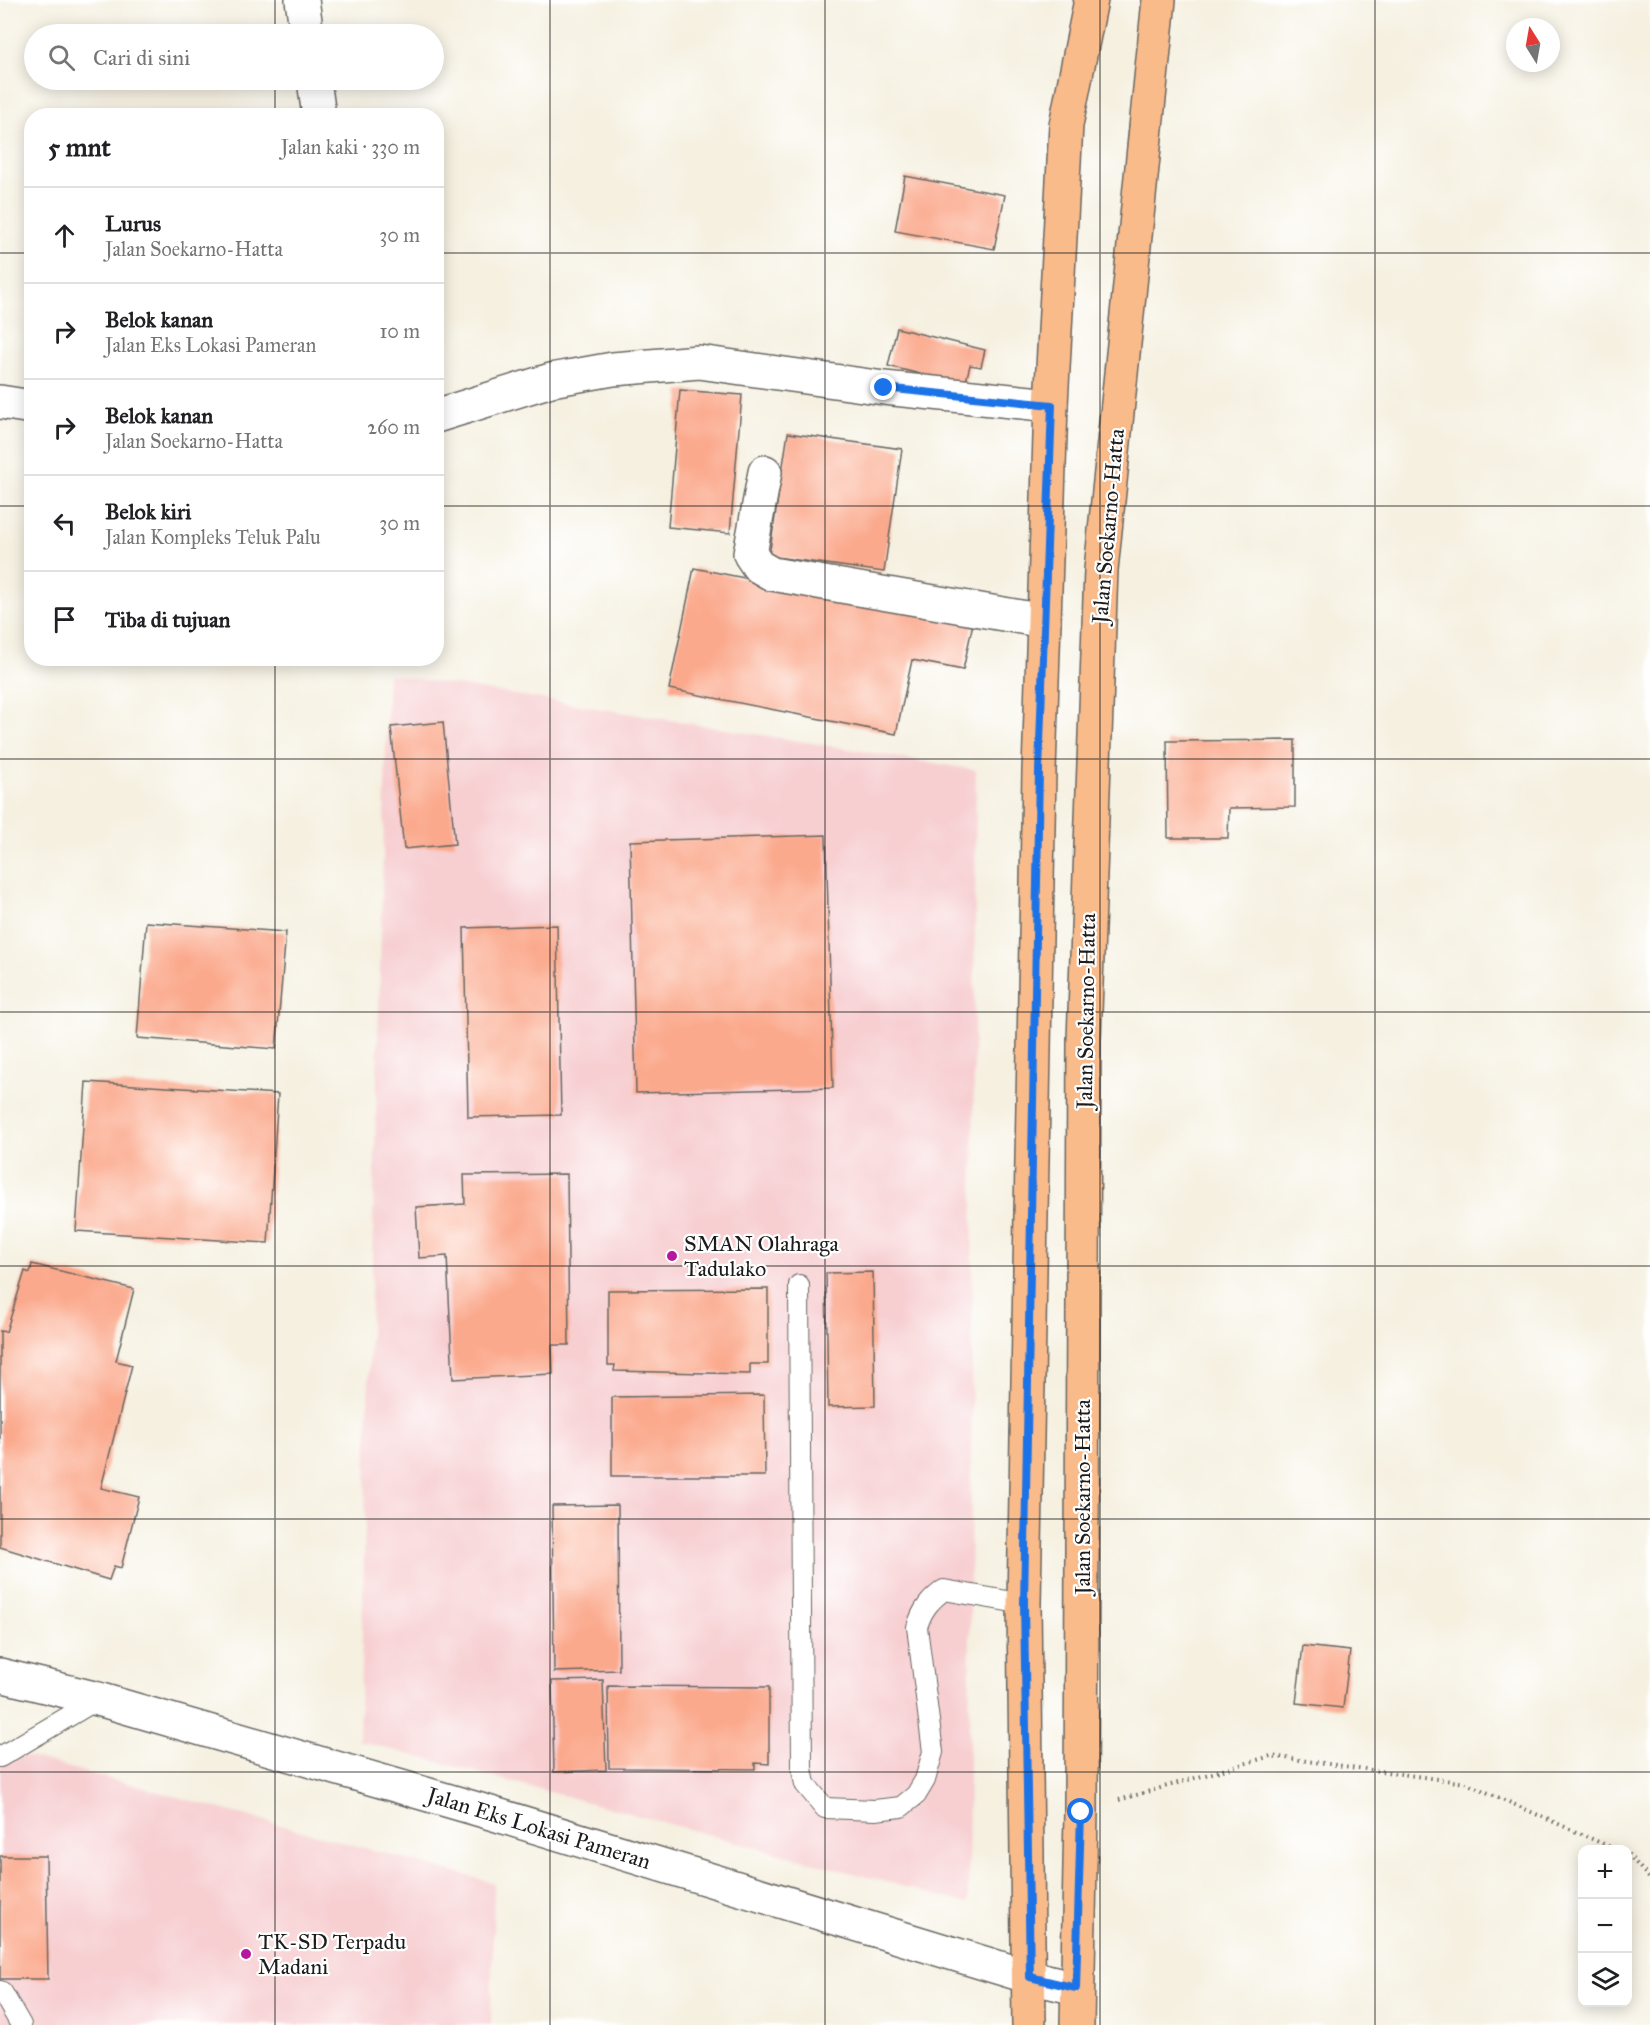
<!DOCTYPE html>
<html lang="id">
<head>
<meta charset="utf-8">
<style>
	:root { --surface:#fff; --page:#f2f2f2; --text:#202124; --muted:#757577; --line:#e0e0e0 }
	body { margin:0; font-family:"IM FELL Great Primer",serif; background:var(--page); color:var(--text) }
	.controls { position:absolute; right:18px; bottom:18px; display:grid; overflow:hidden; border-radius:12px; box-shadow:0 3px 15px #0003 }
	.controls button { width:54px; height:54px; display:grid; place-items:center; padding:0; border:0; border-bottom:2px solid var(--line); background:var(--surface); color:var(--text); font:30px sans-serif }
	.compass { position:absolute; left:1506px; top:18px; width:54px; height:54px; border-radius:50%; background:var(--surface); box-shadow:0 3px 15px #0003; rotate:349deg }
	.stop { position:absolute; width:18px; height:18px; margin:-14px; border:4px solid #1a73e8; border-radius:50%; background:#fff }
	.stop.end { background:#1a73e8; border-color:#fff; box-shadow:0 2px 6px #0008 }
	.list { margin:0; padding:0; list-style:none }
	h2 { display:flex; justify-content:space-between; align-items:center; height:78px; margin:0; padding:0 24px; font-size:26px }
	h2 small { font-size:20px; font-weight:400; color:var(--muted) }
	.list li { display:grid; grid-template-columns:39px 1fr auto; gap:18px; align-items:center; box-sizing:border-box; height:96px; padding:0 24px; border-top:2px solid var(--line) }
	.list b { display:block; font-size:22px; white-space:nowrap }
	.list p { margin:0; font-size:20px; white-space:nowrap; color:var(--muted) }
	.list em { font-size:20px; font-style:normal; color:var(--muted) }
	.icon { flex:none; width:33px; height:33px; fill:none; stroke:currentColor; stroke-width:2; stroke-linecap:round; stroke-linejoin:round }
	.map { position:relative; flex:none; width:1650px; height:2025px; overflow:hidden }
	.search { position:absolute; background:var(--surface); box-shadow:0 3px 15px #0003; left:24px; top:24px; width:420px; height:66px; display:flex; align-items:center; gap:15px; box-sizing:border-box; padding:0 21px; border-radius:33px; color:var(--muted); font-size:22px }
	.panel { position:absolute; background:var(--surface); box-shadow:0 3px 15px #0003; left:24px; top:108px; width:420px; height:558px; border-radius:24px }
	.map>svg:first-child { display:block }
	.built { fill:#f7cfd1 }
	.building { fill:#fba98c }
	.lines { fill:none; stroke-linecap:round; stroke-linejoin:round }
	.service-casing { stroke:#686661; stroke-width:22 }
	.minor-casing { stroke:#686661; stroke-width:36 }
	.primary-casing { stroke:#686661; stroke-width:36 }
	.path { stroke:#686661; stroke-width:4; stroke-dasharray:1.5 4.5; stroke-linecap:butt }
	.service { stroke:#fff; stroke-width:20 }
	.minor { stroke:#fff; stroke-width:33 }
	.primary { stroke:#fabb8b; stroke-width:33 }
	.route { stroke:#1a73e8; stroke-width:8 }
	.grid { fill:none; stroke:#1c1c1c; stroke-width:1.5; stroke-opacity:0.55 }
	.poi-dot { fill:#b5179e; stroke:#fff; stroke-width:2 }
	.labels { text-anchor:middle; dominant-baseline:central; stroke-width:4.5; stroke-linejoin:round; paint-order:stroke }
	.street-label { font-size:22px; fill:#1c1c1c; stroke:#fff }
	.poi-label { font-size:22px; fill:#1c1c1c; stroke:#fff; text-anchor:start }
</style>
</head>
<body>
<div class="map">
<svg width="1650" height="2025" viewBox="0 0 1650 2025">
	<rect width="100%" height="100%" fill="#fff"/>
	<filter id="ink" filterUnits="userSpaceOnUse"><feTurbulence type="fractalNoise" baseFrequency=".0167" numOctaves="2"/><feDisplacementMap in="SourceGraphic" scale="12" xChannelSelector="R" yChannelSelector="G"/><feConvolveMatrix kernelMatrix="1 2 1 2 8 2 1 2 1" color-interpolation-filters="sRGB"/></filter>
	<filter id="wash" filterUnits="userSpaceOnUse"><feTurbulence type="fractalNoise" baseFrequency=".008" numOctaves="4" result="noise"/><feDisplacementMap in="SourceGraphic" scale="24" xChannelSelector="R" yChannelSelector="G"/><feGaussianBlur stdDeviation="1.35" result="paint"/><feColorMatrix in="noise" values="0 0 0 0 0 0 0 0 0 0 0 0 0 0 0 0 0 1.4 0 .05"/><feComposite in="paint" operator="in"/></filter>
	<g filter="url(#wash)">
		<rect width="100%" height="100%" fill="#f5f0e0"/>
		<g class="built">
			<polygon points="388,674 976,770 968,1904 359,1741"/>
			<polygon points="0,1749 494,1883 491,2025 0,2025"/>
		</g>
		<g id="blocks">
			<g class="building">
				<polygon points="905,176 1005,195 994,249 895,231"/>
				<polygon points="897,328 985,350 981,367 970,365 965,385 888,366"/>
				<polygon points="680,390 742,395 730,533 668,527"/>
				<polygon points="788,433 902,449 884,572 769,556"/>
				<polygon points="694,568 973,623 963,670 912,660 896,734 669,689"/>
				<polygon points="443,722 455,844 404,849 391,727"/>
				<polygon points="1295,740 1295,807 1229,808 1228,838 1168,838 1167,741"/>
				<polygon points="826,835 833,1088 636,1093 630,841"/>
				<polygon points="146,922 286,932 276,1049 137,1038"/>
				<polygon points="557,925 561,1115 468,1117 464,928"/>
				<polygon points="86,1082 278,1094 268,1243 76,1231"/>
				<polygon points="567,1174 569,1345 552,1345 553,1374 453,1379 447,1256 419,1258 416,1207 465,1204 464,1175"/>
				<polygon points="32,1264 134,1289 116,1361 132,1365 101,1488 139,1497 121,1568 114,1566 109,1580 0,1547 0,1331 6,1332 25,1271 30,1273"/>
				<polygon points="873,1272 875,1406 828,1407 826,1273"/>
				<polygon points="768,1289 768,1364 750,1364 750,1374 614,1371 615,1365 608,1365 608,1290"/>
				<polygon points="764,1395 765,1476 612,1476 612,1397"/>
				<polygon points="618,1505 619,1670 554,1672 552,1506"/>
				<polygon points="1303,1646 1350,1651 1343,1708 1296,1703"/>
				<polygon points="603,1680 606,1770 554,1772 552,1681"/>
				<polygon points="608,1686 769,1687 769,1764 755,1763 755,1769 609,1768"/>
				<polygon points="0,1856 46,1856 48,1979 0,1979"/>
			</g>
		</g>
	</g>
	<g filter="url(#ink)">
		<use href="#blocks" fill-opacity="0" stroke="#686661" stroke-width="1.5"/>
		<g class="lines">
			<defs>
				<g id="service">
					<path d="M 799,1285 L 802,1769 L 805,1784 L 825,1808 L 875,1810 L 901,1807 L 916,1795 L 925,1780 L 933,1752 L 917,1627 C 922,1610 930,1600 944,1590 L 1024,1604"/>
					<polyline points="0,1757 98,1699"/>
					<polyline points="0,1991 2,1992 21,2025"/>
				</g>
				<g id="minor">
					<polyline points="302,0 307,34"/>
					<polyline points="314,80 319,116"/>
					<polyline points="0,402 32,407"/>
					<polyline points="436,416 551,380 613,369 699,362 884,388 1051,405"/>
					<polyline points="765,472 750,554 758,566 772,574 1044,621"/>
					<polyline points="0,1675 98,1699 484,1811 1030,1977 1076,1988"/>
				</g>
				<g id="primary">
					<polyline points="1029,2025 1024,1604 1039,771 1044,621 1051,405 1066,125 1091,0"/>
					<polyline points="1077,2025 1081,1812 1084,1040 1101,570 1159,0"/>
				</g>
			</defs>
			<use href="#service" class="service-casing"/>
			<use href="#minor" class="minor-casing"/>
			<use href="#primary" class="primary-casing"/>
			<g class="path">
				<polyline points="1119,1800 1271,1756 1466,1783 1617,1850"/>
				<polyline points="1628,1854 1650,1879"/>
			</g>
			<use href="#service" class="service"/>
			<use href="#minor" class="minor"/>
			<use href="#primary" class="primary"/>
		</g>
	</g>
	<g class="lines" filter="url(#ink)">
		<polyline class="route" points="884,388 1052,405 1039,771 1024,1604 1030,1977 1076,1988 1081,1812"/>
	</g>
	<path class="grid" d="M 275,0 L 275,34M 550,0 L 550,2025M 825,0 L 825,2025M 1100,0 L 1100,2025M 1375,0 L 1375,2025M 275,80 L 275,116M 0,253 L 32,253M 436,253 L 1650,253M 0,506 L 32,506M 436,506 L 1650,506M 275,658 L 275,2025M 0,759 L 1650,759M 0,1012 L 1650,1012M 0,1266 L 1650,1266M 0,1519 L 1650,1519M 0,1772 L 1650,1772"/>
	<g class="poi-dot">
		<circle cx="672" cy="1256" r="6"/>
		<circle cx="246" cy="1954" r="6"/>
	</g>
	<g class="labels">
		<g class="street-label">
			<text transform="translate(1108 526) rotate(-85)">Jalan Soekarno-Hatta</text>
			<text transform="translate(1086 1011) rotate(-89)">Jalan Soekarno-Hatta</text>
			<text transform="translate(1082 1497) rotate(-90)">Jalan Soekarno-Hatta</text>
			<text transform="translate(539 1828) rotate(17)">Jalan Eks Lokasi Pameran</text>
		</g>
		<g class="poi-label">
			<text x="684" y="1243">SMAN Olahraga<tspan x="684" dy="25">Tadulako</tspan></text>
			<text x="258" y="1941">TK-SD Terpadu<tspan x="258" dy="25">Madani</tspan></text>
		</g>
	</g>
</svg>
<div class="controls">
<button>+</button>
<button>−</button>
<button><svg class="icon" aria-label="layers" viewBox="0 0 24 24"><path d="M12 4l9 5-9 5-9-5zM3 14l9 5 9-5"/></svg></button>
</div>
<svg class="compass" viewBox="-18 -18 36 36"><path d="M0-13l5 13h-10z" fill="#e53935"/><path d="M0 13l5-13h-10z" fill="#757577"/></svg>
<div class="stop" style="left:1081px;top:1812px"></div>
<div class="stop end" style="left:884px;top:388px"></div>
<div class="search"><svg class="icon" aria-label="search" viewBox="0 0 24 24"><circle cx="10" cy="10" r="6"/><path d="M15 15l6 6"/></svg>Cari di sini</div>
<section class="panel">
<h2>5 mnt<small>Jalan kaki · 330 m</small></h2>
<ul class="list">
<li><svg class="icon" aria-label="ahead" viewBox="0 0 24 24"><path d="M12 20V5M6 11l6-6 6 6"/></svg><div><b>Lurus</b><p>Jalan Soekarno-Hatta</p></div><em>30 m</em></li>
<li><svg class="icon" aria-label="right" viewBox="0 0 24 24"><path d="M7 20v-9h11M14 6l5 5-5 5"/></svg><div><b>Belok kanan</b><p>Jalan Eks Lokasi Pameran</p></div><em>10 m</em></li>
<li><svg class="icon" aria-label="right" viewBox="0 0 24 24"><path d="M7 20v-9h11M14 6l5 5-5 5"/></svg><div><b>Belok kanan</b><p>Jalan Soekarno-Hatta</p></div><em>260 m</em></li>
<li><svg class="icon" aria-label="left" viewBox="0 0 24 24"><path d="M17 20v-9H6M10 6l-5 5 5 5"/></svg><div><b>Belok kiri</b><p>Jalan Kompleks Teluk Palu</p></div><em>30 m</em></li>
<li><svg class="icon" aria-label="arrive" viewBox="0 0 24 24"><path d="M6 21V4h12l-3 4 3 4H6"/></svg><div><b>Tiba di tujuan</b></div></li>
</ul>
</section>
</div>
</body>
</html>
